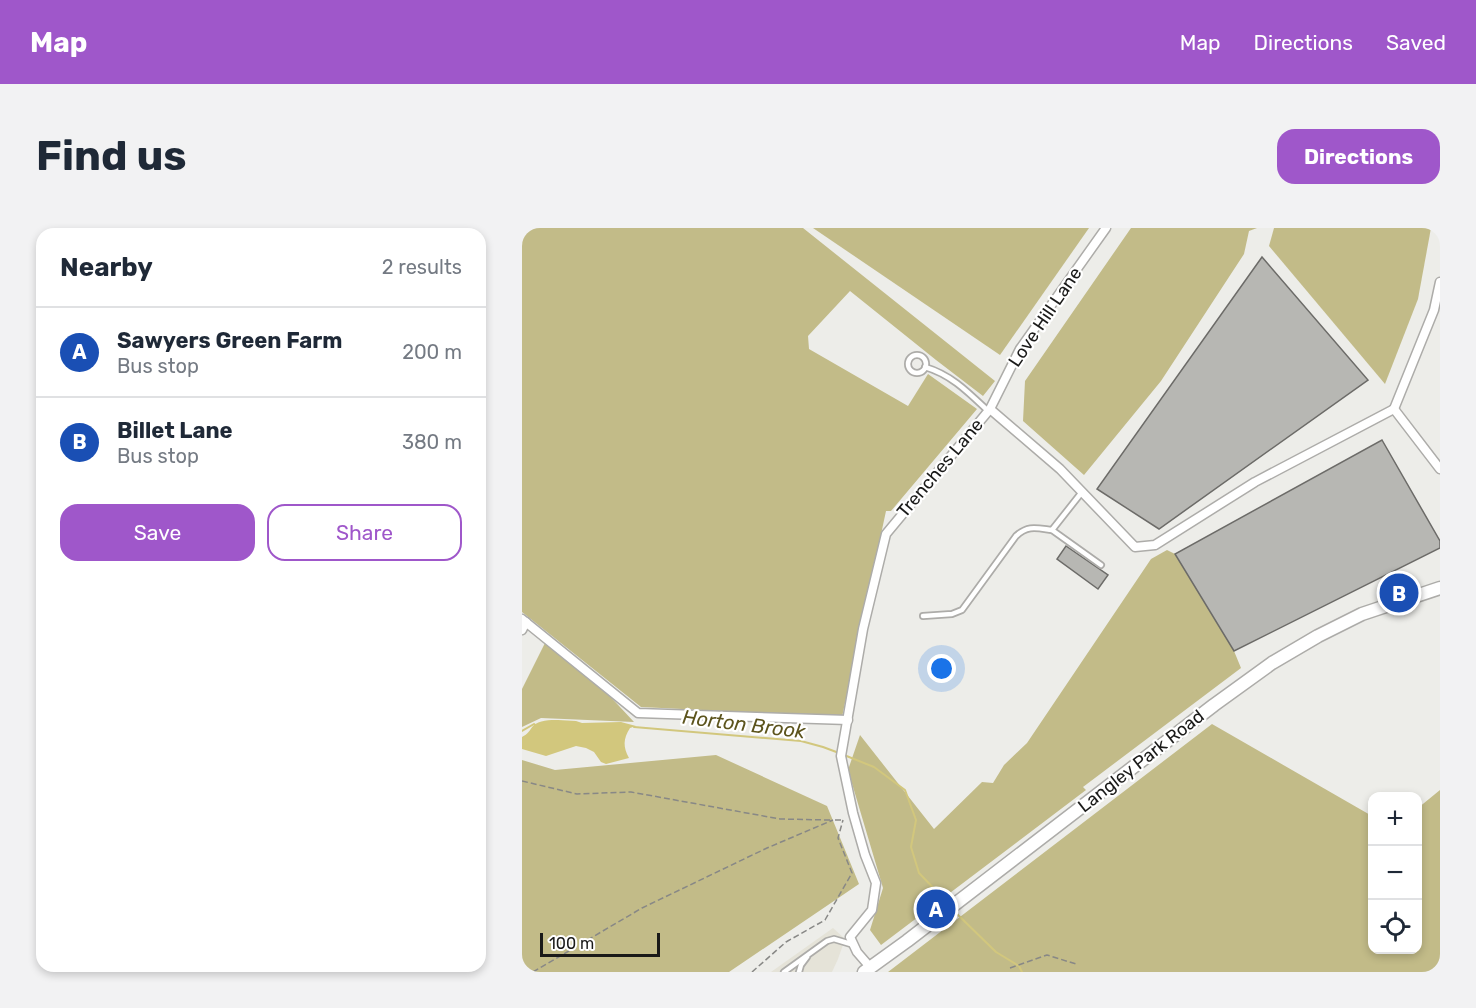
<!DOCTYPE html>
<html lang="en">
<head>
<meta charset="utf-8">
<style>
	:root { --surface:#fff; --page:#f2f2f3; --text:#1f2937; --muted:#747a83; --line:#e0e1e3; --accent:#9f57ca }
	body { margin:0; font-family:Rubik,sans-serif; background:var(--page); color:var(--text) }
	.controls { position:absolute; right:18px; bottom:18px; display:grid; overflow:hidden; border-radius:12px; box-shadow:0 3px 9px #0003 }
	.controls button { width:54px; height:54px; display:grid; place-items:center; padding:0; border:0; border-bottom:2px solid var(--line); background:var(--surface); color:var(--text); font:30px sans-serif }
	.scale { position:absolute; left:18px; bottom:15px; width:120px; box-sizing:border-box; padding-left:6px; border:3px solid #1a1a19; border-top:0; font-size:16px; line-height:21px; white-space:nowrap; color:#1a1a19; -webkit-text-stroke:4px #fff; paint-order:stroke }
	.you { position:absolute; left:420px; top:441px; width:21px; height:21px; margin:-15px; border:4px solid #fff; border-radius:50%; background:#1a73e8; box-shadow:0 0 0 9px #1a73e833 }
	.badge { display:grid; place-items:center; width:39px; height:39px; border-radius:50%; background:var(--accent); color:#fff; font-size:20px; font-weight:700 }
	.pin { position:absolute; translate:-50% -50%; border:3px solid #fff; box-shadow:0 2px 6px #0006 }
	.list { margin:0; padding:0; list-style:none }
	h2 { display:flex; justify-content:space-between; align-items:center; height:78px; margin:0; padding:0 24px; font-size:26px }
	h2 small { font-size:20px; font-weight:400; color:var(--muted) }
	.list li { display:grid; grid-template-columns:39px 1fr auto; gap:18px; align-items:center; box-sizing:border-box; height:90px; padding:0 24px; border-top:2px solid var(--line) }
	.list b { display:block; font-size:22px; white-space:nowrap }
	.list p { margin:0; font-size:20px; white-space:nowrap; color:var(--muted) }
	.list em { font-size:20px; font-style:normal; color:var(--muted) }
	.actions { display:flex; gap:12px; padding:18px 24px }
	.actions a { flex:1; padding:14px 0; border:2px solid var(--accent); border-radius:18px; text-align:center; font-size:21px; color:var(--accent) }
	.actions .main { background:var(--accent); color:#fff }
	.icon { flex:none; width:33px; height:33px; fill:none; stroke:currentColor; stroke-width:2; stroke-linecap:round; stroke-linejoin:round }
	.map { position:relative; flex:none; width:918px; height:744px; overflow:hidden; border-radius:18px }
	header { display:flex; align-items:center; gap:36px; box-sizing:border-box; height:84px; padding:0 30px; background:var(--accent); color:#fff }
	header strong { font-size:28px }
	nav { display:flex; gap:33px; margin-inline-start:auto; font-size:21px }
	.intro { display:flex; align-items:center; justify-content:space-between; box-sizing:border-box; height:144px; padding:0 36px }
	h1 { margin:0; font-size:42px }
	.button { padding:15px 27px; border-radius:18px; background:var(--accent); color:#fff; font-size:21px; font-weight:700 }
	main { display:flex; gap:36px; padding:0 36px }
	aside { flex:1; background:var(--surface); border-radius:18px; box-shadow:0 3px 9px #0003 }
	.map>svg:first-child { display:block }
	.built { fill:#e5e3d8 }
	.green { fill:#c2bb88 }
	.water { fill:#d2c77d }
	.lines { fill:none; stroke-linecap:round; stroke-linejoin:round }
	.stream { stroke:#d2c77d; stroke-width:2 }
	.building { fill:#b7b7b3; stroke:#6c6b68; stroke-width:1.5 }
	.lane-casing { stroke:#adaca9; stroke-width:8 }
	.street-casing { stroke:#adaca9; stroke-width:11 }
	.secondary-casing { stroke:#adaca9; stroke-width:15 }
	.path { stroke:#888886; stroke-width:1.5; stroke-dasharray:6 3; stroke-linecap:butt }
	.lane { stroke:#fff; stroke-width:4.5 }
	.street { stroke:#fff; stroke-width:8 }
	.secondary { stroke:#fff; stroke-width:12 }
	.labels { text-anchor:middle; dominant-baseline:central; stroke-width:4.5; stroke-linejoin:round; paint-order:stroke }
	.street-label { font-size:18px; fill:#1a1a19; stroke:#fff }
	.water-label { font-size:20px; font-style:italic; fill:#5c541d; stroke:#fff }
</style>
</head>
<body>
<header>
<strong>Map</strong>
<nav><a>Map</a><a>Directions</a><a>Saved</a></nav>
</header>
<div class="intro"><h1>Find us</h1><a class="button">Directions</a></div>
<main>
<aside>
<h2>Nearby<small>2 results</small></h2>
<ul class="list">
<li><span class="badge" style="background:#1a4fb4">A</span><div><b>Sawyers Green Farm</b><p>Bus stop</p></div><em>200 m</em></li>
<li><span class="badge" style="background:#1a4fb4">B</span><div><b>Billet Lane</b><p>Bus stop</p></div><em>380 m</em></li>
</ul>
<div class="actions"><a class="main">Save</a><a>Share</a></div>
</aside>
<div class="map">
<svg width="918" height="744" viewBox="0 0 918 744">
	<rect width="100%" height="100%" fill="#edede9"/>
	<polygon class="built" points="311,700 323,711 316,731 310,744 249,744"/>
	<g class="green">
		<polygon points="0,0 281,0 473,153 461,168 414,132 328,63 286,108 287,121 386,178 406,146 455,181 369,283 364,283 320,489 119,479 0,384"/>
		<polygon points="291,0 567,0 478,127"/>
		<polygon points="609,0 735,0 727,3 722,26 639,153 562,247 501,193 503,153"/>
		<polygon points="752,0 909,0 896,71 863,156 747,18"/>
		<polygon points="645,322 653,326 712,423 719,440 561,559 564,562 359,717 348,702 361,660 326,542 338,507 412,601 460,554 471,555 482,537 505,515 629,331"/>
		<polygon points="25,411 84,464 112,494 19,490 0,499 0,461"/>
		<polygon points="690,496 850,588 850,722 896,722 896,580 918,562 918,744 366,744"/>
		<polygon points="194,527 305,578 337,656 207,744 0,744 0,532 33,542"/>
	</g>
	<path class="water" d="M 36,492 L 54,493 L 60,495 L 99,494 L 114,498 L 108,500 C 101,511 101,519 107,530 L 84,536 L 79,534 L 72,524 L 64,520 L 54,518 L 24,528 L 0,521 L 0,509 C 6,506 7,503 11,498 C 17,492 28,492 36,492 Z"/>
	<g class="lines">
		<g class="stream">
			<polyline points="112,499 279,513 301,519 317,525"/>
			<polyline points="0,503 12,496 13,497"/>
			<polyline points="322,527 352,539 383,562 394,592 389,619 397,645 423,672"/>
			<polyline points="435,686 474,724 497,738 500,744"/>
		</g>
	</g>
	<g class="building">
		<polygon points="740,29 846,152 637,301 575,261"/>
		<polygon points="860,212 918,313 918,320 712,423 653,326"/>
		<polygon points="544,318 586,347 576,361 535,331"/>
	</g>
	<g class="lines">
		<defs>
			<g id="lane">
				<circle cx="395" cy="136" r="9"/>
				<path d="M 403,139 C 430,147 447,165 466,183"/>
				<polyline points="560,264 530,302 579,337"/>
				<path d="M 401,388 L 430,386 L 440,382 L 494,308 C 506,297 514,300 530,302"/>
				<polyline points="262,744 305,713 312,711 332,717"/>
				<polyline points="277,744 279,737 285,729"/>
			</g>
			<g id="street">
				<polyline points="468,181 538,241 613,319 633,317 733,254 872,181"/>
				<polyline points="872,181 912,82 918,54"/>
				<polyline points="872,181 918,241"/>
				<polyline points="0,391 116,485 326,492"/>
				<polyline points="0,402 4,394"/>
				<polyline points="348,739 335,724 328,709 350,682 354,655 343,627 331,585 319,528 341,401 364,306 468,181 498,121 584,0"/>
			</g>
			<polyline id="secondary" points="342,744 385,713 692,477 750,435 796,408 840,386 918,360"/>
		</defs>
		<use href="#lane" class="lane-casing"/>
		<use href="#street" class="street-casing"/>
		<use href="#secondary" class="secondary-casing"/>
		<g class="path">
			<polyline points="0,553 55,566 109,564 258,591 308,592"/>
			<polyline points="313,592 321,592"/>
			<polyline points="488,740 525,727 554,736"/>
			<polyline points="11,744 120,680 245,620 311,592"/>
			<polyline points="230,744 264,714 303,692 330,645 316,610 321,592"/>
		</g>
		<use href="#lane" class="lane"/>
		<use href="#street" class="street"/>
		<use href="#secondary" class="secondary"/>
	</g>
	<g class="labels">
		<g class="street-label">
			<text transform="translate(523 89) rotate(-56)">Love Hill Lane</text>
			<text transform="translate(418 240) rotate(-50)">Trenches Lane</text>
			<text transform="translate(619 533) rotate(-38)">Langley Park Road</text>
		</g>
		<g class="water-label">
			<text transform="translate(222 496) rotate(7)">Horton Brook</text>
		</g>
	</g>
</svg>
<div class="controls">
<button>+</button>
<button>−</button>
<button><svg class="icon" aria-label="locate" viewBox="0 0 24 24"><circle cx="12" cy="12" r="6"/><path d="M12 2v4M12 18v4M2 12h4M18 12h4"/></svg></button>
</div>
<div class="scale">100 m</div>
<div class="you"></div>
<div class="pin badge" style="left:414px;top:681px;background:#1a4fb4">A</div>
<div class="pin badge" style="left:877px;top:365px;background:#1a4fb4">B</div>
</div>
</main>
</body>
</html>
